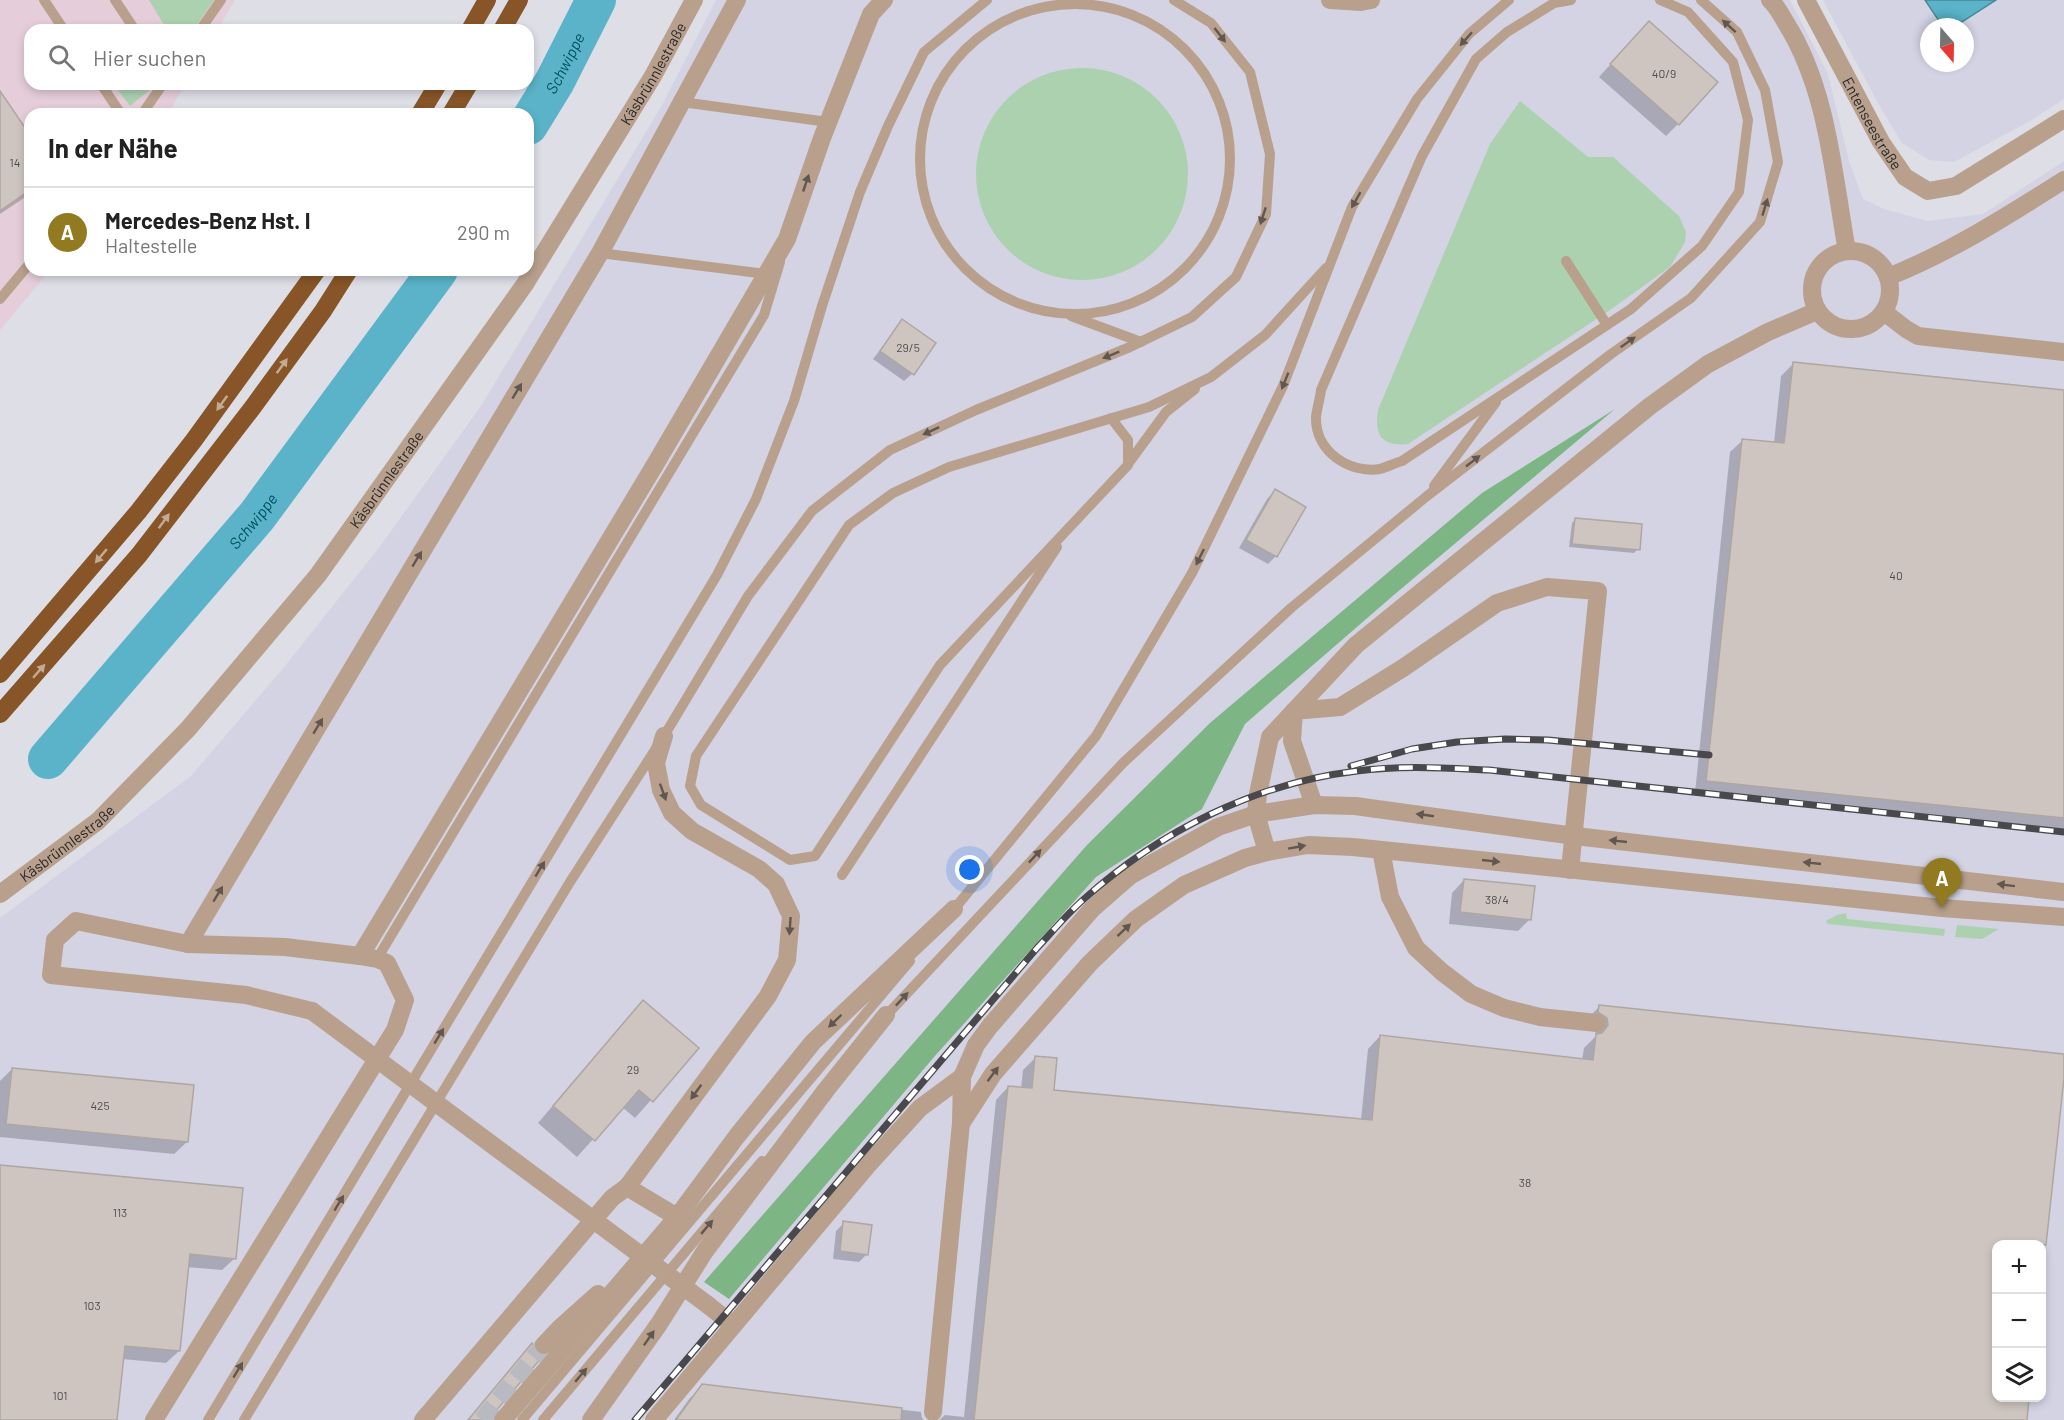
<!DOCTYPE html>
<html lang="de">
<head>
<meta charset="utf-8">
<style>
	:root { --surface:#fff; --page:#f2f2f2; --text:#222; --muted:#767676; --line:#e0e0e0; --accent:#917a20 }
	body { margin:0; font-family:Barlow,sans-serif; background:var(--page); color:var(--text) }
	.controls { position:absolute; right:18px; bottom:18px; display:grid; overflow:hidden; border-radius:12px; box-shadow:0 3px 9px #0003 }
	.controls button { width:54px; height:54px; display:grid; place-items:center; padding:0; border:0; border-bottom:2px solid var(--line); background:var(--surface); color:var(--text); font:30px sans-serif }
	.compass { position:absolute; left:1920px; top:18px; width:54px; height:54px; border-radius:50%; background:var(--surface); box-shadow:0 3px 9px #0003; rotate:160deg }
	.you { position:absolute; left:970px; top:870px; width:21px; height:21px; margin:-15px; border:4px solid #fff; border-radius:50%; background:#1a73e8; box-shadow:0 0 0 9px #1a73e833 }
	.badge { display:grid; place-items:center; width:39px; height:39px; border-radius:50%; background:var(--accent); color:#fff; font-size:20px; font-weight:700 }
	.pin { position:absolute; translate:-50% -50px; filter:drop-shadow(0 2px 3px #0008) }
	.pin::after { content:''; position:absolute; top:32px; width:21px; height:18px; background:inherit; clip-path:polygon(0 0,100% 0,50% 100%) }
	.list { margin:0; padding:0; list-style:none }
	h2 { display:flex; justify-content:space-between; align-items:center; height:78px; margin:0; padding:0 24px; font-size:26px }
	h2 small { font-size:20px; font-weight:400; color:var(--muted) }
	.list li { display:grid; grid-template-columns:39px 1fr auto; gap:18px; align-items:center; box-sizing:border-box; height:90px; padding:0 24px; border-top:2px solid var(--line) }
	.list b { display:block; font-size:22px; white-space:nowrap }
	.list p { margin:0; font-size:20px; white-space:nowrap; color:var(--muted) }
	.list em { font-size:20px; font-style:normal; color:var(--muted) }
	.icon { flex:none; width:33px; height:33px; fill:none; stroke:currentColor; stroke-width:2; stroke-linecap:round; stroke-linejoin:round }
	.map { position:relative; flex:none; width:2064px; height:1420px; overflow:hidden }
	.search { position:absolute; background:var(--surface); box-shadow:0 3px 9px #0003; left:24px; top:24px; width:510px; height:66px; display:flex; align-items:center; gap:15px; box-sizing:border-box; padding:0 21px; border-radius:18px; color:var(--muted); font-size:22px }
	.panel { position:absolute; background:var(--surface); box-shadow:0 3px 9px #0003; left:24px; top:108px; width:510px; height:168px; border-radius:18px }
	.map>svg:first-child { display:block }
	.commercial { fill:#e5ceda }
	.built { fill:#d3d3e4; fill-rule:evenodd }
	.green { fill:#abd1af }
	.forest { fill:#7eb585 }
	.water { fill:#5ab3c8; stroke:#4b8999; stroke-width:1.5 }
	.shadow { fill:#0003 }
	.lines { fill:none; stroke-linecap:round; stroke-linejoin:round }
	.river { stroke:#5ab3c8; stroke-width:40 }
	.building { fill:#cec5c0; stroke:#aea6a1; stroke-width:1.5 }
	.minor-tunnel { stroke:#b9b9c1; stroke-width:18; stroke-dasharray:18 9; stroke-linecap:butt }
	.service { stroke:#b8a08c; stroke-width:10 }
	.minor { stroke:#b8a08c; stroke-width:18 }
	.motorway { stroke:#875527; stroke-width:18 }
	.rail-casing { stroke:#49494d; stroke-width:7 }
	.rail { stroke:#fff; stroke-width:4.5; stroke-dasharray:14; stroke-linecap:butt }
	.minor-bridge { stroke:#b8a08c; stroke-width:18 }
	.oneway { fill:#615751 }
	.oneway2 { fill:#c3aa93 }
	.labels { text-anchor:middle; dominant-baseline:central; stroke-width:5; stroke-linejoin:round; paint-order:stroke }
	.number-label { font-size:12px; fill:#514e50 }
	.street-label { font-size:15px; fill:#27272a; stroke:#fff }
	.water-label { font-size:16px; font-style:italic; fill:#005261; stroke:#fff }
</style>
</head>
<body>
<div class="map">
<svg width="2064" height="1420" viewBox="0 0 2064 1420">
	<rect width="100%" height="100%" fill="#dedee7"/>
	<polygon class="commercial" points="0,0 235,0 217,30 30,30 30,84 185,84 168,114 30,114 30,270 50,270 0,330"/>
	<g class="built">
		<path d="M 716,0 L 1790,0 L 1828,74 L 1849,161 L 1863,199 L 1884,209 L 1927,221 L 1983,214 L 2064,161 L 2064,1420 L 0,1420 L 0,918 L 191,776 L 285,666 L 378,549 L 481,406 L 661,107 ZM 1996,1244 L 2042,1244 L 2042,1398 L 1996,1398 Z"/>
		<path d="M 1823,0 L 2064,0 L 2064,99 L 2030,121 L 1954,162 L 1929,160 L 1902,143 L 1879,105 ZM 1929,27 L 1965,27 L 1965,63 L 1929,63 Z"/>
	</g>
	<g class="green">
		<polygon points="149,0 214,0 193,30 157,30 164,25"/>
		<circle cx="1082" cy="174" r="106"/>
		<polygon points="113,84 157,84 130,106"/>
		<path d="M 1520,101 L 1588,157 L 1613,157 L 1679,216 L 1686,232 L 1685,242 L 1670,267 L 1610,310 L 1408,444 C 1382,447 1374,435 1378,410 L 1490,144 Z"/>
		<polygon points="1846,913 1847,919 1945,929 1944,936 1828,924 1826,921 1837,915"/>
		<polygon points="1957,925 1999,929 1982,939 1955,937"/>
	</g>
	<polygon class="forest" points="1615,409 1395,594 1245,724 1202,809 1096,877 934,1057 729,1299 704,1282 1087,845 1210,723 1482,493"/>
	<polygon class="water" points="1925,0 1996,0 1954,27 1943,27"/>
	<g class="shadow">
		<polygon points="1637,35 1678,124 1666,136 1599,77"/>
		<polygon points="0,94 30,137 30,194 0,214"/>
		<polygon points="903,321 912,374 904,381 873,359"/>
		<polygon points="1793,364 2064,391 2064,831 1695,793 1730,452 1743,440 1774,443 1781,376"/>
		<polygon points="1275,491 1304,507 1276,556 1268,564 1239,548 1267,499"/>
		<polygon points="1575,520 1638,549 1634,553 1569,547 1572,523"/>
		<polygon points="1464,880 1530,919 1518,931 1449,924 1452,893"/>
		<polygon points="1600,1006 2064,1055 2042,1271 2042,1244 1996,1244 1996,1398 2028,1398 2025,1420 939,1420 945,1415 964,1417 996,1100 1008,1087 1021,1089 1023,1070 1035,1058 1052,1091 1361,1120 1368,1049 1380,1036 1582,1060 1584,1048 1596,1036 1595,1030 1587,1019"/>
		<polygon points="627,1019 697,1048 635,1118 622,1107 577,1157 538,1123"/>
		<polygon points="12,1069 187,1142 174,1154 0,1137 0,1081"/>
		<polygon points="0,1166 235,1258 222,1270 187,1267 179,1351 166,1363 122,1359 116,1420 0,1420"/>
		<polygon points="844,1223 867,1254 859,1262 833,1259 836,1231"/>
		<polygon points="532,1345 493,1412 491,1420 468,1420"/>
		<polygon points="703,1386 921,1412 922,1418 924,1420 674,1420 690,1398"/>
	</g>
	<g class="lines">
		<g class="river">
			<path id="s1" d="M 528,125 L 555,81 L 596,0"/>
			<path id="s2" d="M 48,759 L 257,516 L 438,270"/>
		</g>
	</g>
	<g class="building">
		<polygon points="1649,21 1718,82 1679,125 1610,64"/>
		<polygon points="0,91 30,135 30,190 0,211"/>
		<polygon points="902,319 936,343 914,375 880,351"/>
		<polygon points="1793,362 2064,390 2064,818 1706,781 1742,439 1784,443"/>
		<polygon points="1275,489 1306,507 1277,557 1246,540"/>
		<polygon points="1575,518 1642,524 1640,550 1572,544"/>
		<polygon points="1464,879 1535,886 1531,920 1460,912"/>
		<polygon points="643,1000 699,1048 653,1102 639,1090 595,1141 553,1106"/>
		<polygon points="1599,1005 2064,1054 2064,1078 2046,1245 1996,1245 1996,1398 2029,1398 2027,1420 974,1420 1008,1086 1032,1088 1035,1056 1057,1058 1054,1090 1372,1120 1380,1035 1593,1060 1596,1034 1602,1033 1608,1025 1607,1018 1598,1012"/>
		<polygon points="12,1068 194,1085 188,1142 6,1124"/>
		<polygon points="0,1165 243,1188 236,1259 190,1254 180,1351 125,1346 117,1420 0,1420"/>
		<polygon points="843,1221 872,1225 868,1255 840,1251"/>
		<polygon points="532,1343 536,1353 543,1356 494,1413 492,1420 468,1420"/>
		<polygon points="702,1384 902,1408 901,1420 676,1420"/>
	</g>
	<g class="lines">
		<polyline class="minor-tunnel" points="482,1420 544,1345"/>
		<g class="service">
			<polyline points="44,0 64,30"/>
			<polyline points="115,0 135,30"/>
			<path d="M 1571,0 L 1554,3 L 1507,32 L 1476,59 L 1422,156 L 1321,390 C 1320,399 1317,408 1316,417 C 1315,451 1349,474 1380,469 C 1387,467 1395,463 1402,461 L 1631,309 L 1702,246 L 1739,192 L 1748,120 L 1733,62 L 1688,12 L 1660,0"/>
			<circle cx="1075" cy="159" r="155"/>
			<polyline points="200,30 221,0"/>
			<polyline points="101,84 121,114"/>
			<polyline points="682,102 828,122"/>
			<polyline points="142,114 163,84"/>
			<polyline points="600,253 766,274"/>
			<polyline points="1566,261 1607,325"/>
			<polyline points="0,299 30,263"/>
			<polyline points="1071,316 1141,342"/>
			<polyline points="1111,418 1128,440 1128,465 940,665 815,856 790,860 701,805 690,786 696,756 849,525 893,493 949,467 1149,407 1211,377 1265,335 1326,268"/>
			<polyline points="1128,464 1166,412 1195,389"/>
			<polyline points="1434,486 1496,402"/>
			<polyline points="842,875 1057,547"/>
			<polyline points="951,913 1096,736 1192,573 1283,386 1352,207 1417,99 1469,34 1509,0"/>
			<polyline points="377,959 764,315 780,262"/>
			<polyline points="883,1019 1123,763 1291,608 1427,496 1611,354 1691,298 1760,222 1778,162 1765,90 1737,32 1701,0"/>
			<polyline points="208,1420 717,575 756,499 794,401 822,306 860,192 888,126 924,52 987,0"/>
			<polyline points="244,1420 570,882 664,736 748,596 812,511 890,450 976,410 1130,347 1192,317 1236,277 1266,214 1270,154 1250,72 1211,23 1174,0"/>
			<polyline points="522,1420 910,961"/>
			<polyline points="543,1420 762,1161"/>
		</g>
		<g class="minor">
			<polyline points="1330,0 1361,2 1371,0"/>
			<path d="M 1770,0 C 1777,6 1781,15 1786,23 C 1828,90 1833,174 1847,251"/>
			<path id="s3" d="M 1806,0 L 1881,142 L 1905,177 L 1928,191 L 1956,186 L 2064,119"/>
			<circle cx="1851" cy="290" r="39"/>
			<path d="M 1888,277 C 1951,252 2007,216 2064,180"/>
			<polyline points="1884,312 1906,329 1918,336 2064,352"/>
			<polyline points="1314,805 1292,741 1294,711 1340,707 1403,668 1497,603 1547,587 1598,591 1570,870"/>
			<polyline points="1381,850 1390,897 1416,948 1442,972 1471,994 1504,1008 1540,1017 1597,1023"/>
			<polyline points="1267,852 1256,814 1258,794 1270,737 1356,645 1650,406 1708,364 1768,332 1817,311"/>
			<path id="s4" d="M 0,894 L 98,821 L 188,729 L 318,575 L 525,284 L 653,76 L 694,0"/>
			<polyline points="188,944 600,253 737,0"/>
			<polyline points="360,956 656,463 787,239 822,138 871,14 884,0"/>
			<polyline points="962,1122 993,1074 1090,963 1136,919 1184,885 1245,858 1267,852 1308,845 1353,847 1942,908 2064,917"/>
			<polyline points="627,1187 768,996 787,960 791,916 776,884 759,869 692,831 672,813 661,790 656,763 664,736"/>
			<polyline points="708,1305 733,1325"/>
			<polyline points="544,1345 560,1328 598,1294"/>
			<polyline points="933,1412 961,1123 962,1077 976,1045 990,1026 1092,909 1131,875 1218,827 1256,814 1314,805 1355,806 1575,836 2064,892"/>
			<polyline points="154,1420 395,1030 405,1000 387,963 377,959 360,956 285,947 188,944 76,921 55,940 51,975 246,995 312,1011"/>
			<polyline points="423,1420 612,1198 627,1187 677,1217"/>
			<polyline points="503,1420 677,1217 737,1136 813,1042 954,909"/>
			<polyline points="591,1420 659,1324 705,1251 826,1090 886,1015"/>
			<polyline points="654,1420 868,1165 920,1108 962,1077"/>
		</g>
		<g class="motorway">
			<polyline points="470,30 487,0"/>
			<polyline points="502,30 519,0"/>
			<polyline points="420,114 438,84"/>
			<polyline points="451,114 469,84"/>
			<polyline points="0,674 138,512 194,440 317,270"/>
			<polyline points="0,714 139,555 253,407 323,311 349,270"/>
		</g>
		<defs>
			<g id="rail">
				<polyline points="1351,766 1412,749 1457,742 1505,739 1548,740 1709,755"/>
				<path d="M 635,1420 L 1037,948 C 1052,932 1067,914 1084,899 C 1160,831 1256,783 1357,771 C 1401,765 1445,768 1489,770 L 2064,832"/>
			</g>
		</defs>
		<use href="#rail" class="rail-casing"/>
		<use href="#rail" class="rail"/>
		<polyline class="minor-bridge" points="312,1011 708,1305"/>
	</g>
	<defs><path id="oneway-solid" d="M-6-.8H1V-3.2L6.5 0L1 3.2V.8H-6Z" transform="scale(1.5)"/></defs>
	<g class="oneway">
		<use href="#oneway-solid" transform="translate(1729 26) rotate(-138)"/>
		<use href="#oneway-solid" transform="translate(1220 35) rotate(52)"/>
		<use href="#oneway-solid" transform="translate(1466 39) rotate(132)"/>
		<use href="#oneway-solid" transform="translate(806 183) rotate(-71)"/>
		<use href="#oneway-solid" transform="translate(1356 200) rotate(120)"/>
		<use href="#oneway-solid" transform="translate(1765 207) rotate(-73)"/>
		<use href="#oneway-solid" transform="translate(1263 216) rotate(108)"/>
		<use href="#oneway-solid" transform="translate(1628 342) rotate(-35)"/>
		<use href="#oneway-solid" transform="translate(1111 355) rotate(158)"/>
		<use href="#oneway-solid" transform="translate(1285 381) rotate(112)"/>
		<use href="#oneway-solid" transform="translate(517 391) rotate(-59)"/>
		<use href="#oneway-solid" transform="translate(931 431) rotate(155)"/>
		<use href="#oneway-solid" transform="translate(1473 461) rotate(-38)"/>
		<use href="#oneway-solid" transform="translate(1200 557) rotate(116)"/>
		<use href="#oneway-solid" transform="translate(417 559) rotate(-59)"/>
		<use href="#oneway-solid" transform="translate(318 726) rotate(-59)"/>
		<use href="#oneway-solid" transform="translate(663 792) rotate(70)"/>
		<use href="#oneway-solid" transform="translate(1425 815) rotate(-172)"/>
		<use href="#oneway-solid" transform="translate(1618 841) rotate(-174)"/>
		<use href="#oneway-solid" transform="translate(1297 847) rotate(-10)"/>
		<use href="#oneway-solid" transform="translate(1035 856) rotate(-47)"/>
		<use href="#oneway-solid" transform="translate(1491 861) rotate(6)"/>
		<use href="#oneway-solid" transform="translate(1812 863) rotate(-174)"/>
		<use href="#oneway-solid" transform="translate(540 869) rotate(-59)"/>
		<use href="#oneway-solid" transform="translate(2006 885) rotate(-173)"/>
		<use href="#oneway-solid" transform="translate(218 894) rotate(-59)"/>
		<use href="#oneway-solid" transform="translate(790 926) rotate(94)"/>
		<use href="#oneway-solid" transform="translate(1124 930) rotate(-43)"/>
		<use href="#oneway-solid" transform="translate(902 999) rotate(-47)"/>
		<use href="#oneway-solid" transform="translate(835 1021) rotate(136)"/>
		<use href="#oneway-solid" transform="translate(439 1036) rotate(-59)"/>
		<use href="#oneway-solid" transform="translate(993 1074) rotate(-53)"/>
		<use href="#oneway-solid" transform="translate(696 1092) rotate(126)"/>
		<use href="#oneway-solid" transform="translate(339 1203) rotate(-59)"/>
		<use href="#oneway-solid" transform="translate(707 1227) rotate(-50)"/>
		<use href="#oneway-solid" transform="translate(649 1338) rotate(-55)"/>
		<use href="#oneway-solid" transform="translate(238 1370) rotate(-59)"/>
		<use href="#oneway-solid" transform="translate(581 1375) rotate(-50)"/>
	</g>
	<g class="oneway2">
		<use href="#oneway-solid" transform="translate(282 366) rotate(-54)"/>
		<use href="#oneway-solid" transform="translate(222 403) rotate(126)"/>
		<use href="#oneway-solid" transform="translate(164 521) rotate(-54)"/>
		<use href="#oneway-solid" transform="translate(101 556) rotate(130)"/>
		<use href="#oneway-solid" transform="translate(39 671) rotate(-49)"/>
	</g>
	<g class="labels">
		<g class="number-label">
			<text x="1664" y="73">40/9</text>
			<text x="15" y="162">14</text>
			<text x="908" y="347">29/5</text>
			<text x="1896" y="575">40</text>
			<text x="1497" y="899">38/4</text>
			<text x="633" y="1069">29</text>
			<text x="100" y="1105">425</text>
			<text x="1525" y="1182">38</text>
			<text x="120" y="1212">113</text>
			<text x="92" y="1305">103</text>
			<text x="60" y="1395">101</text>
		</g>
		<g class="street-label">
			<text stroke="none"><textPath href="#s4" startOffset="1056">Käsbrünnlestraße</textPath></text>
			<text stroke="none"><textPath href="#s3" startOffset="140">Entenseestraße</textPath></text>
			<text stroke="none"><textPath href="#s4" startOffset="570">Käsbrünnlestraße</textPath></text>
			<text stroke="none"><textPath href="#s4" startOffset="84">Käsbrünnlestraße</textPath></text>
		</g>
		<g class="water-label">
			<text stroke="none"><textPath href="#s1" startOffset="72">Schwippe</textPath></text>
			<text stroke="none"><textPath href="#s2" startOffset="314">Schwippe</textPath></text>
		</g>
	</g>
</svg>
<div class="controls">
<button>+</button>
<button>−</button>
<button><svg class="icon" aria-label="layers" viewBox="0 0 24 24"><path d="M12 4l9 5-9 5-9-5zM3 14l9 5 9-5"/></svg></button>
</div>
<svg class="compass" viewBox="-18 -18 36 36"><path d="M0-13l5 13h-10z" fill="#e53935"/><path d="M0 13l5-13h-10z" fill="#767676"/></svg>
<div class="you"></div>
<div class="pin badge" style="left:1942px;top:908px">A</div>
<div class="search"><svg class="icon" aria-label="search" viewBox="0 0 24 24"><circle cx="10" cy="10" r="6"/><path d="M15 15l6 6"/></svg>Hier suchen</div>
<section class="panel">
<h2>In der Nähe<small></small></h2>
<ul class="list">
<li><span class="badge">A</span><div><b>Mercedes-Benz Hst. I</b><p>Haltestelle</p></div><em>290 m</em></li>
</ul>
</section>
</div>
</body>
</html>
